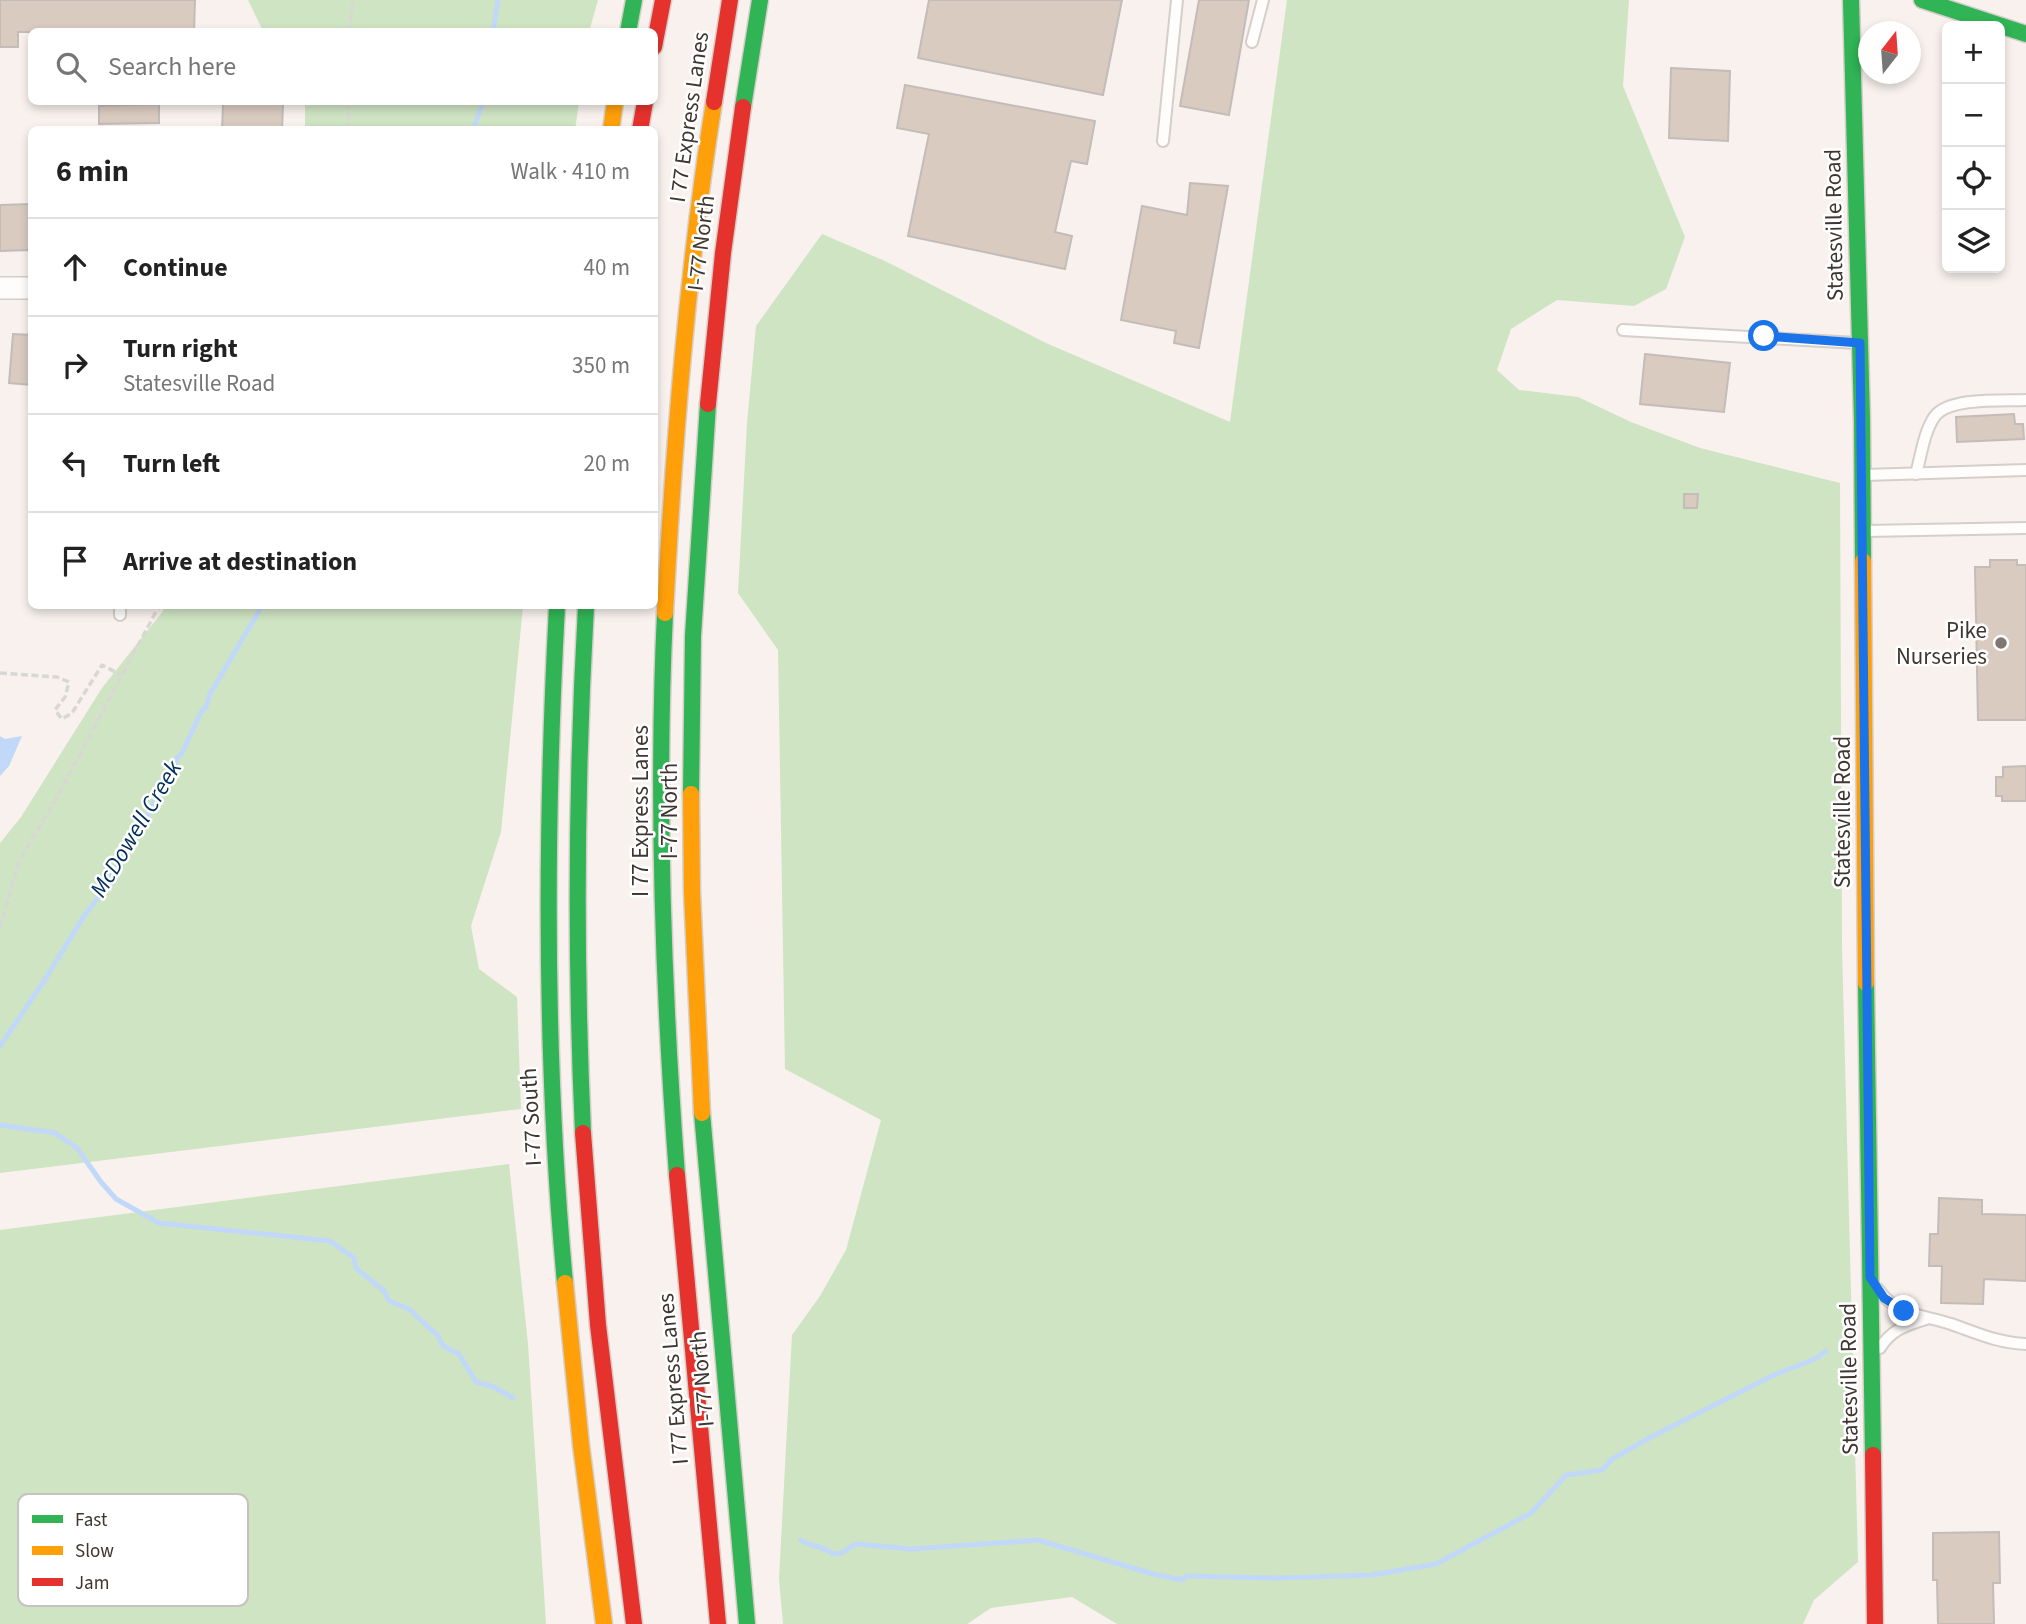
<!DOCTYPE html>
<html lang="en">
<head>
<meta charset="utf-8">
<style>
	:root { --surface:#fff; --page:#f6f6f6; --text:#222; --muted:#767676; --line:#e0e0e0 }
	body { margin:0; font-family:"Source Sans 3",sans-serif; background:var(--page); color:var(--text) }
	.controls { position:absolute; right:21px; top:21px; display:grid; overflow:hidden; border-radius:10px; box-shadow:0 4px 10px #0003 }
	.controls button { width:63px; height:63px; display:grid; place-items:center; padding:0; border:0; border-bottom:2px solid var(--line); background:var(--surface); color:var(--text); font:35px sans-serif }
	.compass { position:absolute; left:1858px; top:21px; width:63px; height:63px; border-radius:50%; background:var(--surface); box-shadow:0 4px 10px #0003; rotate:17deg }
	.stop { position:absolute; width:21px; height:21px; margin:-16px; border:5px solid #1a73e8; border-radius:50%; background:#fff }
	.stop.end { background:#1a73e8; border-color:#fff; box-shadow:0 2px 7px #0008 }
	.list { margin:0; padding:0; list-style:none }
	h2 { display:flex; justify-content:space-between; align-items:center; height:91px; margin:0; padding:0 28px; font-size:30px }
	h2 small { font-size:23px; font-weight:400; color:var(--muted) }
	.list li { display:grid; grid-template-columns:46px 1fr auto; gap:21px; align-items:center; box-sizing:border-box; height:98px; padding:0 28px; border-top:2px solid var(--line) }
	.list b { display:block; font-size:26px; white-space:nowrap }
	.list p { margin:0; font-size:23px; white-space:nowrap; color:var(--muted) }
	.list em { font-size:23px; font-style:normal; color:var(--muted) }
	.icon { flex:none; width:38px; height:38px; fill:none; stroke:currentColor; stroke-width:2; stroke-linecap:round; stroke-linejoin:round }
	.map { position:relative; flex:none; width:2026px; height:1624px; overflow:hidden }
	.search { position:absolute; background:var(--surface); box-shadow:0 4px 10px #0003; left:28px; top:28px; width:630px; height:77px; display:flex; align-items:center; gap:18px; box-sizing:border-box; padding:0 24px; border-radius:10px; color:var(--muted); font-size:26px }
	.panel { position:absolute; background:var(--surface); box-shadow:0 4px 10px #0003; left:28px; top:126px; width:630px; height:483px; border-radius:10px }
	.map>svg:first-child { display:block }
	.green { fill:#cfe4c3 }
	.water { fill:#c1d8f8 }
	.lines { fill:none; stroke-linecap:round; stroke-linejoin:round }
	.stream { stroke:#c1d8f8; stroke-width:5 }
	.building { fill:#dacbc1; stroke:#c3bcb8; stroke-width:2 }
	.lane-casing { stroke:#d5cec9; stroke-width:14 }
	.street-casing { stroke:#d5cec9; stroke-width:24 }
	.fast-casing { stroke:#d5cec9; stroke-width:19 }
	.slow-casing { stroke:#d5cec9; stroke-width:19 }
	.jam-casing { stroke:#d5cec9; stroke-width:19 }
	.path { stroke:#d9d7d5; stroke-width:3.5; stroke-dasharray:7 3.5; stroke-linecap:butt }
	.lane { stroke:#fefdfc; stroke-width:10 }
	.street { stroke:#fefdfc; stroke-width:21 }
	.fast { stroke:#30b455; stroke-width:16 }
	.slow { stroke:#ff9f0a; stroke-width:16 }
	.jam { stroke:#e5322d; stroke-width:16 }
	.route { stroke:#1a73e8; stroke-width:9 }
	.poi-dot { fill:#807773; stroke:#fff; stroke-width:2.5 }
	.labels { text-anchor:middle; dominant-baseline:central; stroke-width:5; stroke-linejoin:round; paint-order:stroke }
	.street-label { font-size:23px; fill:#3f3631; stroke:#fff }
	.poi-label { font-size:23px; fill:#3f3631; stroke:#fff; text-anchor:end }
	.water-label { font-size:24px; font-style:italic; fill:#002d5e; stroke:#fff }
	.key { fill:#fff; stroke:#c5c3c1; stroke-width:2 }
	.key-label { font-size:19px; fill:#3f3631 }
</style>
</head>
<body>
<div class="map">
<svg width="2026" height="1624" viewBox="0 0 2026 1624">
	<rect width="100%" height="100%" fill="#f8f1ed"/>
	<g class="green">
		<polygon points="248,0 598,0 589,32 263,31"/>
		<polygon points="1287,0 1629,0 1623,86 1685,237 1666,289 1634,306 1557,300 1511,329 1497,370 1519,390 1578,397 1631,422 1700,448 1840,483 1842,946 1858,1562 1814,1600 1803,1624 1117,1624 1072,1597 991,1608 967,1624 783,1624 779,1579 792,1335 820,1296 846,1250 881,1120 785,1069 778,650 738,593 747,423 756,326 822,234 885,261 1046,343 1230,422"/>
		<polygon points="305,102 579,102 575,130 305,129"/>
		<polygon points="164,606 523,606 501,832 471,926 479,969 517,997 521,1109 0,1173 0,843 21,817 102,688 163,611"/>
		<polygon points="509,1164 528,1344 546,1624 0,1624 0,1230"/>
	</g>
	<polygon class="water" points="0,736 5,739 22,736 9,766 0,776"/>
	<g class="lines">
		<g class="stream">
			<polyline points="493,32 498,0"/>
			<polyline points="473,130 483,102"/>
			<polyline points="0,1046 44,981 86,913 95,902 150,811 161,788 173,771 177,758 182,753 201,712 206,707 210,694 262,606"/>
			<polyline points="0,1125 55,1133 77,1148 101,1182 116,1199 159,1223 330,1241 354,1258 356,1268 384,1291 389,1301 409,1309 438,1336 443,1346 459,1354 476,1382 494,1387 513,1398"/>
			<path d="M 801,1540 C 812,1548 821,1544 833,1554 L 842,1553 L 855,1544 L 911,1549 L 1038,1540 L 1153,1574 L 1182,1580 L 1186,1576 L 1277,1578 L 1372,1575 L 1436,1564 L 1531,1513 L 1566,1475 L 1602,1470 L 1612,1459 L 1651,1437 L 1774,1375 L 1815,1359 L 1826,1351"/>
		</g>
	</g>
	<g class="building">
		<polygon points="0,0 195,0 194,32 18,32 18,47 0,47"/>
		<polygon points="929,0 1122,0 1103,95 918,58"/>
		<polygon points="1199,0 1249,0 1229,115 1180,106"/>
		<polygon points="1671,68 1730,71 1728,141 1669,138"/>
		<polygon points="905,85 1095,121 1087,164 1071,161 1055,232 1072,236 1065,269 908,236 929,134 897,128"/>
		<polygon points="226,102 283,103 282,130 222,130 223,104"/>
		<polygon points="159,104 159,123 99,124 99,106"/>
		<polygon points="1190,183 1228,186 1199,348 1174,343 1176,331 1121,320 1142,206 1187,215"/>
		<polygon points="32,204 32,250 0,251 0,205"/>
		<polygon points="13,334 32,335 32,385 9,383"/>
		<polygon points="1645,354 1730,363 1724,412 1640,404"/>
		<polygon points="2014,414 2015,424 2023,424 2024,439 1957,442 1956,417"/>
		<polygon points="1684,494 1698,494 1697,508 1684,508"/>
		<polygon points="1990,560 2017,560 2017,565 2026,565 2026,720 1978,720 1975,567 1990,567"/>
		<polygon points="2026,766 2026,801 2002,801 2002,796 1996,796 1996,777 2003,777 2003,767"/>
		<polygon points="1939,1198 1982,1200 1982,1214 2026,1215 2026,1281 1984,1279 1983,1304 1941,1303 1942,1266 1929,1266 1930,1234 1938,1234"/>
		<polygon points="1999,1532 2000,1583 1993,1583 1994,1624 1938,1624 1937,1580 1933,1580 1933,1533"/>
	</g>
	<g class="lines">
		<defs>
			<g id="lane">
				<polyline points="1252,42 1263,0"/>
				<polyline points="1163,141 1177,0"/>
				<polyline points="1623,330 1857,343"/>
				<path d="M 1916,474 C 1921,456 1924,431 1935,416 C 1950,397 2003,401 2026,400"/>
				<polyline points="1865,475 2026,470"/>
				<polyline points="1866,531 2026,528"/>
				<polyline points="120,615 120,606"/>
				<path d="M 1878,1289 C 1896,1316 1924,1315 1951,1324 C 1977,1333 1998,1343 2026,1344"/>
				<path d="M 1880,1348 C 1891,1330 1906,1325 1926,1319"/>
			</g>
			<polyline id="street" points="0,288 32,288"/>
			<g id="fast">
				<polyline points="1851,0 1862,420 1863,561"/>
				<polyline points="1922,0 2026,34"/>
				<polyline points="628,32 634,0"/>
				<polyline points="743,107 760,0"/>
				<path d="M 557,606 C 545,832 544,1058 565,1283"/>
				<path d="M 665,613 C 656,800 663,988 677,1175"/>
				<polyline points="691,794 693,636 708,404"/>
				<polyline points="1866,983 1873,1455"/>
				<polyline points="702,1113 747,1624"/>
				<path d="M 583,1133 C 575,957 576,782 586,606"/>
			</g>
			<g id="slow">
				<polyline points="611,130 615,102"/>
				<polyline points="1863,561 1866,983"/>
				<path d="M 665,613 C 674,442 687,271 714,102"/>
				<polyline points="691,794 692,892 702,1113"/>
				<polyline points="565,1283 581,1445 604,1624"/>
			</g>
			<g id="jam">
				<polyline points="654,47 663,0"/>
				<polyline points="714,102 730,0"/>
				<polyline points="640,130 645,102"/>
				<polyline points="708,404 723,253 743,107"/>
				<polyline points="583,1133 598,1325 634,1624"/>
				<polyline points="677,1175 718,1624"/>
				<polyline points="1873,1455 1875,1624"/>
			</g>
		</defs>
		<use href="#lane" class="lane-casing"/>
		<use href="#street" class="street-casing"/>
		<use href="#fast" class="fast-casing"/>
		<use href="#slow" class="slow-casing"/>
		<use href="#jam" class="jam-casing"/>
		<g class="path">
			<polyline points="349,32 353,0"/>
			<polyline points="348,102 349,130"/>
			<polyline points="0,673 57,677 69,682 65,697 55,710 62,719 72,713 102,665 121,675"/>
			<polyline points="0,928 19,861 56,799 159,606"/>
		</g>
		<use href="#lane" class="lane"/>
		<use href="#street" class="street"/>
		<use href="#fast" class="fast"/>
		<use href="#slow" class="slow"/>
		<use href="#jam" class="jam"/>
	</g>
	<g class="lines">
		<polyline class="route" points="1764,336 1860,343 1870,1277 1884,1298 1904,1311"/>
	</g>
	<circle class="poi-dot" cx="2001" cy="643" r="7"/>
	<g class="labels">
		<g class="street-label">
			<text transform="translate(689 117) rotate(-82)">I 77 Express Lanes</text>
			<text transform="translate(1834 225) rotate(-91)">Statesville Road</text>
			<text transform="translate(701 243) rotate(-83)">I-77 North</text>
			<text transform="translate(640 811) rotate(-90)">I 77 Express Lanes</text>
			<text transform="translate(669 811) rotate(-90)">I-77 North</text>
			<text transform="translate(1842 812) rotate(-90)">Statesville Road</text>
			<text transform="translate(531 1117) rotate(-93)">I-77 South</text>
			<text transform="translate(673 1379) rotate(-95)">I 77 Express Lanes</text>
			<text transform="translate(702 1379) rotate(-95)">I-77 North</text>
			<text transform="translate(1849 1379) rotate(-91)">Statesville Road</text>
		</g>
		<g class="poi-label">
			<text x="1987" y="630">Pike<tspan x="1987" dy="26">Nurseries</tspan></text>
		</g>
		<g class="water-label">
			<text transform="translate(136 829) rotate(-59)">McDowell Creek</text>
		</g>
	</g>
	<rect x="18" y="1494" width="230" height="112" rx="10" class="key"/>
	<rect x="32" y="1515" width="31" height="8" fill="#30b455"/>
	<rect x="32" y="1546" width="31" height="9" fill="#ff9f0a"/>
	<rect x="32" y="1578" width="31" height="8" fill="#e5322d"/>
	<g class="key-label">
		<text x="75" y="1526">Fast</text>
		<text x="75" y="1557">Slow</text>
		<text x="75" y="1589">Jam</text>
	</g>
</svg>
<div class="controls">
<button>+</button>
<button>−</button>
<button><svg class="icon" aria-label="locate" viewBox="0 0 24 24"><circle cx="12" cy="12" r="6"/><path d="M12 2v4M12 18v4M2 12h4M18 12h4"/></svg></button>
<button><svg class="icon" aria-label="layers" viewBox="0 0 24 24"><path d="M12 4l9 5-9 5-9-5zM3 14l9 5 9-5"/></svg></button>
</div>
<svg class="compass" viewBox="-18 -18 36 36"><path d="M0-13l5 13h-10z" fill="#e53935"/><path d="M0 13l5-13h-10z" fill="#767676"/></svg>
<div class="stop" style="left:1764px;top:336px"></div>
<div class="stop end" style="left:1904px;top:1311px"></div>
<div class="search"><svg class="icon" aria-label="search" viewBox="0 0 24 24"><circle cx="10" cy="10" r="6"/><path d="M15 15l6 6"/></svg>Search here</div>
<section class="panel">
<h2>6 min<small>Walk · 410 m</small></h2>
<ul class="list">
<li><svg class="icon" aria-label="ahead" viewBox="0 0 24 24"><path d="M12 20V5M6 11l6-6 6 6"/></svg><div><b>Continue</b></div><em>40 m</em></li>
<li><svg class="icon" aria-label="right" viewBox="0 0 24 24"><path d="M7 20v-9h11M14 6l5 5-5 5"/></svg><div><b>Turn right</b><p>Statesville Road</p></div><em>350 m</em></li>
<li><svg class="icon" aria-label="left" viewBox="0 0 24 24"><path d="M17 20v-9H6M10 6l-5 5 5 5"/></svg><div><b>Turn left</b></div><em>20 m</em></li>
<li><svg class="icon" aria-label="arrive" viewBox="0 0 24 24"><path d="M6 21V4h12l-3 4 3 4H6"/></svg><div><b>Arrive at destination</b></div></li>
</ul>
</section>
</div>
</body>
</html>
